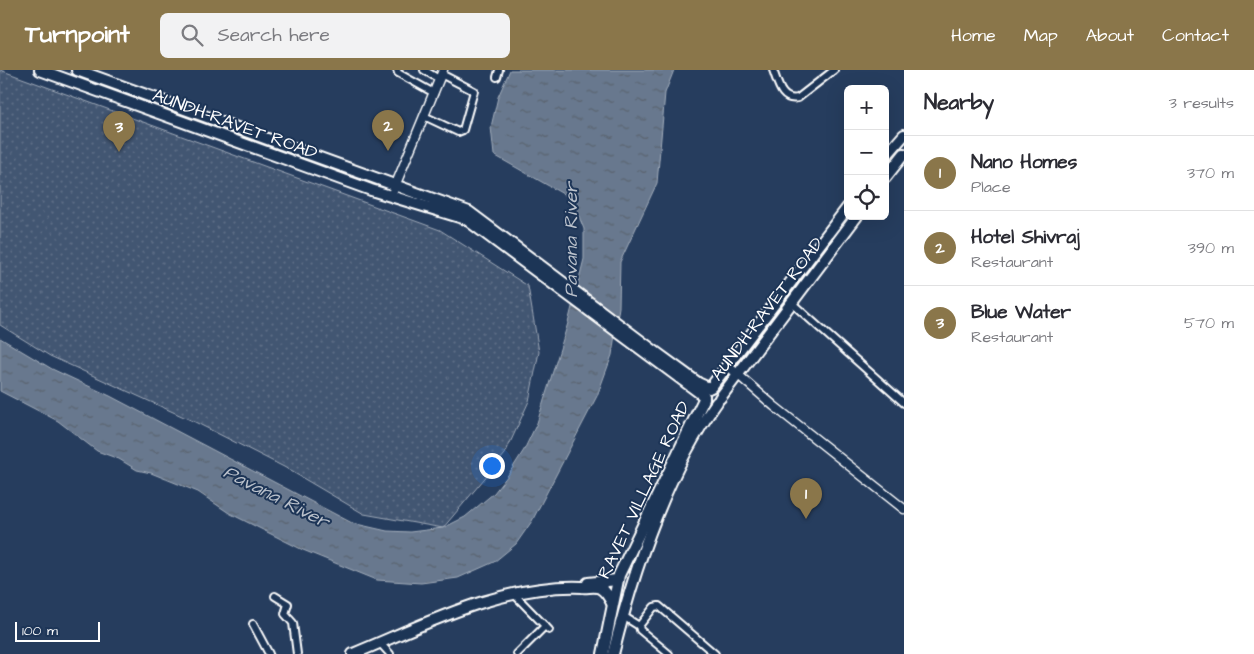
<!DOCTYPE html>
<html lang="en">
<head>
<meta charset="utf-8">
<style>
	:root { --surface:#fff; --page:#f2f2f3; --text:#2b2b33; --muted:#7c7c81; --line:#e1e1e2; --accent:#8a764a }
	body { margin:0; font-family:"Architects Daughter",sans-serif; background:var(--page); color:var(--text) }
	.controls { position:absolute; right:15px; top:15px; display:grid; overflow:hidden; border-radius:8px; box-shadow:0 5px 20px #0002 }
	.controls button { width:45px; height:45px; display:grid; place-items:center; padding:0; border:0; border-bottom:1px solid var(--line); background:var(--surface); color:var(--text); font:25px sans-serif }
	.scale { position:absolute; left:15px; bottom:12px; width:85px; box-sizing:border-box; padding-left:5px; border:2px solid #fff; border-top:0; font-size:14px; line-height:18px; white-space:nowrap; color:#fff; -webkit-text-stroke:4px #1d3557; paint-order:stroke }
	.you { position:absolute; left:491px; top:395px; width:18px; height:18px; margin:-12px; border:4px solid #fff; border-radius:50%; background:#1a73e8; box-shadow:0 0 0 8px #1a73e833 }
	.badge { display:grid; place-items:center; width:32px; height:32px; border-radius:50%; background:var(--accent); color:#fff; font-size:16px; font-weight:700 }
	.pin { position:absolute; translate:-50% -41px; filter:drop-shadow(0 1px 2px #0008) }
	.pin::after { content:''; position:absolute; top:26px; width:18px; height:15px; background:inherit; clip-path:polygon(0 0,100% 0,50% 100%) }
	.list { margin:0; padding:0; list-style:none }
	h2 { display:flex; justify-content:space-between; align-items:center; height:65px; margin:0; padding:0 20px; font-size:21px }
	h2 small { font-size:16px; font-weight:400; color:var(--muted) }
	.list li { display:grid; grid-template-columns:32px 1fr auto; gap:15px; align-items:center; box-sizing:border-box; height:75px; padding:0 20px; border-top:1px solid var(--line) }
	.list b { display:block; font-size:19px; white-space:nowrap }
	.list p { margin:0; font-size:16px; white-space:nowrap; color:var(--muted) }
	.list em { font-size:16px; font-style:normal; color:var(--muted) }
	.icon { flex:none; width:28px; height:28px; fill:none; stroke:currentColor; stroke-width:2; stroke-linecap:round; stroke-linejoin:round }
	.map { position:relative; flex:none; width:904px; height:584px; overflow:hidden }
	header { display:flex; align-items:center; gap:30px; box-sizing:border-box; height:70px; padding:0 25px; background:var(--accent); color:#fff }
	header strong { font-size:24px }
	nav { display:flex; gap:28px; margin-inline-start:auto; font-size:18px }
	.search { width:350px; height:45px; background:var(--page); display:flex; align-items:center; gap:12px; box-sizing:border-box; padding:0 18px; border-radius:8px; color:var(--muted); font-size:19px }
	main { display:flex }
	aside { flex:1; background:var(--surface) }
	.map>svg:first-child { display:block }
	.grass { fill:url(#grass-dots); stroke:#a0aab8 }
	.water { fill:url(#water-ripples); stroke:#a4aebb }
	.lines { fill:none; stroke-linecap:round; stroke-linejoin:round }
	.minor-casing { stroke:#fff; stroke-width:10 }
	.tertiary-casing { stroke:#fff; stroke-width:11 }
	.primary-casing { stroke:#fff; stroke-width:14 }
	.minor { stroke:#1d3557; stroke-width:6 }
	.tertiary { stroke:#1d3557; stroke-width:8 }
	.primary { stroke:#1d3557; stroke-width:10 }
	.labels { text-anchor:middle; dominant-baseline:central; stroke-width:4; stroke-linejoin:round; paint-order:stroke }
	.street-label { font-size:18px; fill:#fff; stroke:#1d3557 }
	.water-label { font-size:19px; font-style:italic; fill:#bbc2cc; stroke:#1d3557 }
</style>
</head>
<body>
<header>
<strong>Turnpoint</strong>
<div class="search"><svg class="icon" aria-label="search" viewBox="0 0 24 24"><circle cx="10" cy="10" r="6"/><path d="M15 15l6 6"/></svg>Search here</div>
<nav><a>Home</a><a>Map</a><a>About</a><a>Contact</a></nav>
</header>
<main>
<div class="map">
<svg width="904" height="584" viewBox="0 0 904 584">
	<defs>
		<pattern id="grass-dots" width="8" height="8" patternUnits="userSpaceOnUse" patternTransform="scale(1.25)"><rect width="8" height="8" fill="#425672"/><path d="M2 2h.1M6 6h.1" fill="none" stroke="#5e6f87" stroke-width="1.8" stroke-linecap="round"/></pattern>
		<pattern id="water-ripples" width="26" height="14" patternUnits="userSpaceOnUse" patternTransform="scale(1.25)"><rect width="26" height="14" fill="#67788e"/><path d="M2 4q2-2 4 0t4 0M15 11q2-2 4 0t4 0" fill="none" stroke="#5a626d"/></pattern>
	</defs>
	<rect width="100%" height="100%" fill="#263d5e"/>
	<filter id="ink" filterUnits="userSpaceOnUse"><feTurbulence type="fractalNoise" baseFrequency=".02" numOctaves="2"/><feDisplacementMap in="SourceGraphic" scale="10" xChannelSelector="R" yChannelSelector="G"/><feConvolveMatrix kernelMatrix="1 2 1 2 8 2 1 2 1" color-interpolation-filters="sRGB"/></filter>
	<g filter="url(#ink)">
		<polygon class="grass" points="0,0 440,160 528,216 539,282 529,331 505,384 443,458 364,444 284,397 195,352 50,286 0,255"/>
		<polygon class="water" points="510,0 674,0 665,23 657,113 620,192 619,237 612,285 597,326 532,451 516,474 494,492 458,508 421,513 377,510 303,480 229,443 198,422 151,403 137,400 119,389 97,381 58,351 0,321 0,268 52,299 110,326 352,453 387,461 410,462 443,458 465,447 494,423 508,405 524,380 537,353 568,253 584,189 584,159 572,129 494,85 491,57 498,27"/>
		<g class="lines">
			<defs>
				<g id="minor">
					<polyline points="397,0 398,3 434,23"/>
					<polyline points="424,0 439,9"/>
					<path d="M 773,0 C 778,13 781,32 798,28 L 834,0"/>
					<polyline points="497,7 499,0"/>
					<polyline points="424,46 458,62 463,60 474,21 441,4"/>
					<polyline points="793,234 904,333"/>
					<polyline points="514,524 549,560"/>
					<polyline points="275,526 288,534 285,544 293,553 297,584"/>
					<polyline points="623,546 639,556 640,560 669,584"/>
					<polyline points="253,554 269,584"/>
					<polyline points="639,556 654,537 659,536 715,584"/>
					<polyline points="380,573 390,584"/>
					<polyline points="517,584 545,556"/>
				</g>
				<g id="tertiary">
					<polyline points="391,126 443,0"/>
					<polyline points="728,296 774,336 904,439"/>
				</g>
				<g id="primary">
					<polyline points="40,0 371,120 466,149 704,326"/>
					<polyline points="77,0 469,142 650,278 698,313 709,318"/>
					<polyline points="885,87 904,65"/>
					<polyline points="885,108 904,84"/>
					<polyline points="711,317 848,137"/>
					<polyline points="720,328 857,146"/>
					<polyline points="588,513 617,510"/>
					<path d="M 353,584 C 426,554 501,514 582,517 C 587,518 595,515 600,518 C 606,521 609,527 612,533"/>
					<polyline points="603,584 619,505 704,329"/>
					<path d="M 613,584 C 634,499 665,404 717,332"/>
				</g>
			</defs>
			<use href="#minor" class="minor-casing"/>
			<use href="#tertiary" class="tertiary-casing"/>
			<use href="#primary" class="primary-casing"/>
			<use href="#minor" class="minor"/>
			<use href="#tertiary" class="tertiary"/>
			<use href="#primary" class="primary"/>
		</g>
	</g>
	<g class="labels">
		<g class="street-label">
			<text transform="translate(235 54) rotate(20)">AUNDH-RAVET ROAD</text>
			<text transform="translate(767 239) rotate(-53)">AUNDH-RAVET ROAD</text>
			<text transform="translate(644 420) rotate(-65)">RAVET VILLAGE ROAD</text>
		</g>
		<g class="water-label">
			<text transform="translate(571 170) rotate(-90)">Pavana River</text>
			<text transform="translate(276 427) rotate(27)">Pavana River</text>
		</g>
	</g>
</svg>
<div class="controls">
<button>+</button>
<button>−</button>
<button><svg class="icon" aria-label="locate" viewBox="0 0 24 24"><circle cx="12" cy="12" r="6"/><path d="M12 2v4M12 18v4M2 12h4M18 12h4"/></svg></button>
</div>
<div class="scale">100 m</div>
<div class="you"></div>
<div class="pin badge" style="left:806px;top:449px">1</div>
<div class="pin badge" style="left:388px;top:81px">2</div>
<div class="pin badge" style="left:119px;top:82px">3</div>
</div>
<aside>
<h2>Nearby<small>3 results</small></h2>
<ul class="list">
<li><span class="badge">1</span><div><b>Nano Homes</b><p>Place</p></div><em>370 m</em></li>
<li><span class="badge">2</span><div><b>Hotel Shivraj</b><p>Restaurant</p></div><em>390 m</em></li>
<li><span class="badge">3</span><div><b>Blue Water</b><p>Restaurant</p></div><em>570 m</em></li>
</ul>
</aside>
</main>
</body>
</html>
